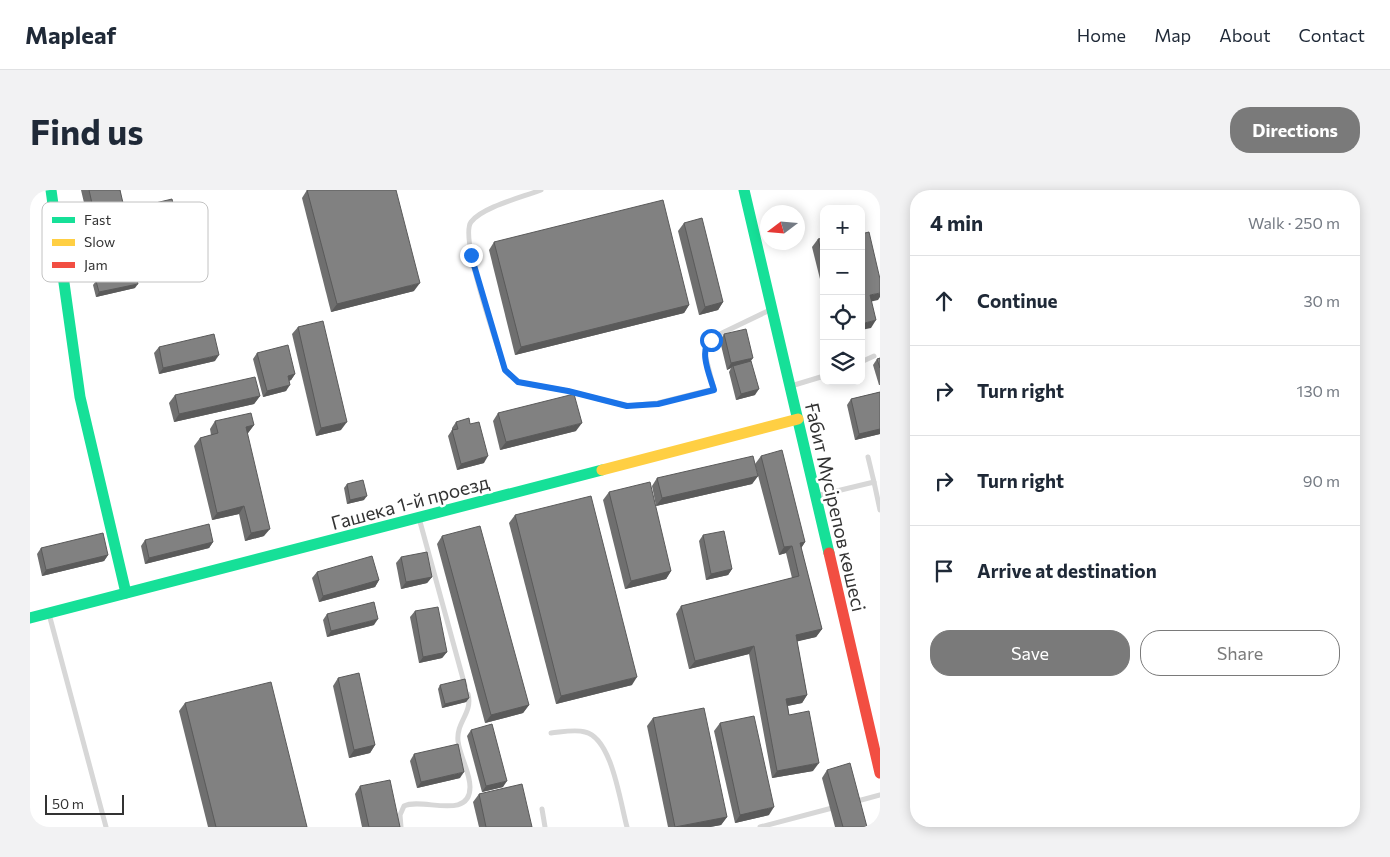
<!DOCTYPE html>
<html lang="en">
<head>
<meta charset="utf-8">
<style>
	:root { --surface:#fff; --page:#f2f2f3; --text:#1f2937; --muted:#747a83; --line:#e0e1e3; --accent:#7a7a7a }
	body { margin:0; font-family:Commissioner,sans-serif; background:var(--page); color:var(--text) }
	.controls { position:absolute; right:15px; top:15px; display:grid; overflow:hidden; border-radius:10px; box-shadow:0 2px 12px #0003 }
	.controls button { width:45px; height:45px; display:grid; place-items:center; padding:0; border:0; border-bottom:1px solid var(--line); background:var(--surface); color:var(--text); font:25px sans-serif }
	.compass { position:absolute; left:730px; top:15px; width:45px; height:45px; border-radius:50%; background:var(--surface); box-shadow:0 2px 12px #0003; rotate:254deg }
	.scale { position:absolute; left:15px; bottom:12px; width:79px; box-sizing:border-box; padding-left:5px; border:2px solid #333; border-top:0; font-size:14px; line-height:18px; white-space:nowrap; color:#333; -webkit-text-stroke:4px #fff; paint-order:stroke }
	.stop { position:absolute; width:15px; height:15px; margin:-11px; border:4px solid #1a73e8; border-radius:50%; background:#fff }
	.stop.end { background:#1a73e8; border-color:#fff; box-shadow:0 1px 5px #0008 }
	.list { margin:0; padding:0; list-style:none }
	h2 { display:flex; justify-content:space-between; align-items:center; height:65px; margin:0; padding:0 20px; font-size:21px }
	h2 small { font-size:16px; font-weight:400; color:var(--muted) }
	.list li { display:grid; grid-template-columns:32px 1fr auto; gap:15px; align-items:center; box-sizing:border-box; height:90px; padding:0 20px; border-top:1px solid var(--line) }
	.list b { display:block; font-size:19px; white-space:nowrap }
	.list em { font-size:16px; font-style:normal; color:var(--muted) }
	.actions { display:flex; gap:10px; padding:15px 20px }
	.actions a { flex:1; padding:11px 0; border:1px solid var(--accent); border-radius:20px; text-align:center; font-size:18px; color:var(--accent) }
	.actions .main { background:var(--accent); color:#fff }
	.icon { flex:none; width:28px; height:28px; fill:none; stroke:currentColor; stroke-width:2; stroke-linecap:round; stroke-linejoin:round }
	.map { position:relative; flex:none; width:850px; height:637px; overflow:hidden; border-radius:20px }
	header { display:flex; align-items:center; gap:30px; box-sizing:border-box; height:70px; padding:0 25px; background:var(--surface); border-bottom:1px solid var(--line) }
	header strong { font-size:24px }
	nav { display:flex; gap:28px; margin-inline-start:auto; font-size:18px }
	.intro { display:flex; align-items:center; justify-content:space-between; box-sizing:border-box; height:120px; padding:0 30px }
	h1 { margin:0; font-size:35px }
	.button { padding:12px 22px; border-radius:20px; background:var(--accent); color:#fff; font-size:18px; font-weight:700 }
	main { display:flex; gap:30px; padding:0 30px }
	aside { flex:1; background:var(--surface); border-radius:20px; box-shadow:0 2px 12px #0003 }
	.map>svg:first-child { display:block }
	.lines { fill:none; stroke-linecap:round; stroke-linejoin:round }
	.lane { stroke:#d7d7d7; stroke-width:5 }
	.fast { stroke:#16e098; stroke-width:11 }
	.slow { stroke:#ffcf43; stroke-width:11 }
	.jam { stroke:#f24e42; stroke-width:11 }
	.wall { fill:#6f6f6f }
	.shaded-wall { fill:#5a5a5a }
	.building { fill:#818181; stroke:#5a5a5a }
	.route { stroke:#1a73e8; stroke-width:6 }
	.labels { text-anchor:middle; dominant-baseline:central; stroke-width:5; stroke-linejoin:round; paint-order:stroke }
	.street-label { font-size:19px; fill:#333; stroke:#fff }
	.key { fill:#fff; stroke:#c2c2c2; stroke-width:1 }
	.key-label { font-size:14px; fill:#333 }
</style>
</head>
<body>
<header>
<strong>Mapleaf</strong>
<nav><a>Home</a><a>Map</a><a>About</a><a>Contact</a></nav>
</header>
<div class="intro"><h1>Find us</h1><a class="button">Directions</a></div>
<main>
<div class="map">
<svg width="850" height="637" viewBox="0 0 850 637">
	<rect width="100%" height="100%" fill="#fff"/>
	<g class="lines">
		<g class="lane">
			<path d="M 511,0 C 493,7 452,17 441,32 C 429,48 468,157 475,180 L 488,192 L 538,201 L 597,216 L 628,213 L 684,199 L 675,164 L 677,153 L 690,144 L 740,120"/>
			<polyline points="831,172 844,166"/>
			<polyline points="761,196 794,186"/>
			<polyline points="838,267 844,292"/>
			<polyline points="786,306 844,292 850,320"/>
			<polyline points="389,328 435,496"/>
			<polyline points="19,424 76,637"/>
			<path d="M 521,543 C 532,542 545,539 555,542 C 582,548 590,612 597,637"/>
			<polyline points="824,612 850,605"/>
			<polyline points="512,619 515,637"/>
			<path d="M 371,637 L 370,625 L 374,616 C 392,607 440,631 440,597 C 440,582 430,567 428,551 C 426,532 443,523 438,504"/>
			<polyline points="730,637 806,617"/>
		</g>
		<g class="fast">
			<polyline points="21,0 50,207 96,403"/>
			<polyline points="714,0 799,363"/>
			<polyline points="0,428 572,280"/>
		</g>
		<polyline class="slow" points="572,280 768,229"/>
		<polyline class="jam" points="799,363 850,583"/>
	</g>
	<g class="wall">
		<polygon points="51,0 90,0 105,82 105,98 66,107 63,95 66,91 72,89"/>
		<polygon points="277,0 384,101 301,122 272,8"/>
		<polygon points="113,16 142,33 113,40 108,22"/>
		<polygon points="45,20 58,43 55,47 48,49 42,24"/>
		<polygon points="654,33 693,112 688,120 669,125 648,41"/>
		<polygon points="794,48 794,105 782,57 788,49"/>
		<polygon points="464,52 659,115 654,123 485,165 459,60"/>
		<polygon points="268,137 311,240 286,246 262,144"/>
		<polygon points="694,144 721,171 725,205 706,210 699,182 701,178 697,180 690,151"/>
		<polygon points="129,157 185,171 129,184 124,163"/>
		<polygon points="227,163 265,184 261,190 259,191 256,201 233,207 223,169"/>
		<polygon points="850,168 850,195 849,195 843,175 847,169"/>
		<polygon points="850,202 850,244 825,250 817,215 821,209"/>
		<polygon points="145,205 230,206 224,214 144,232 139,213"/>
		<polygon points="468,223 546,241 470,260 463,231"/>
		<polygon points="185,231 224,235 218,243 217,244 234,346 215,351 209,324 182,330 164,256 170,248 181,245 180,239"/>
		<polygon points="426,232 440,234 454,273 427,280 418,246 422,240 422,238"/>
		<polygon points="731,266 775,352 771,358 792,439 786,447 767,451 777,505 772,513 758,516 759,525 783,581 742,588 719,464 659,479 646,424 651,416 762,388 756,363 749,365 725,274"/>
		<polygon points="728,286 722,294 626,316 622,296 627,288"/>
		<polygon points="317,294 334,310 317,314 314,298"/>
		<polygon points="579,302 641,381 636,389 595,399 573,310"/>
		<polygon points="485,325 602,495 526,514 479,333"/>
		<polygon points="673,345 702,379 698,385 676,390 669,351"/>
		<polygon points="412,346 499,515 493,523 455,533 407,354"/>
		<polygon points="115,350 183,352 179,358 115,374 111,356"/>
		<polygon points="11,358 78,365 74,371 12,386 7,364"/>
		<polygon points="371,367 402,387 397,393 371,399 366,373"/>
		<polygon points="287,382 349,390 345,397 289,412 282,388"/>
		<polygon points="385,421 417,462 412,468 389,473 380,427"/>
		<polygon points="297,424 344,435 297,447 293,430"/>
		<polygon points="308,488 345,555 340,563 319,568 303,496"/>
		<polygon points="410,495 439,508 436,512 412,518 408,499"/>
		<polygon points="155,513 277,637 178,637 149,521"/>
		<polygon points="623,528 697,627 691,635 680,637 638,637 617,536"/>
		<polygon points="690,533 739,625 705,633 684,541"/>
		<polygon points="441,540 473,597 452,602 437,546"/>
		<polygon points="384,564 430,588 387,598 380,571"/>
		<polygon points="797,580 837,637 805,637 792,588"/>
		<polygon points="330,596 370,637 332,637 325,604"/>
		<polygon points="449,604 502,637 449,637 443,612"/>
	</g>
	<g class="shaded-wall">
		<polygon points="146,27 142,33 113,40 117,34"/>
		<polygon points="58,43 55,47 48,49 51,45"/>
		<polygon points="108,78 102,86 73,93 78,85"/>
		<polygon points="390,93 384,101 301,122 307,114"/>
		<polygon points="108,94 105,98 66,107 69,102"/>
		<polygon points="850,103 850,107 848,110 835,113 840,105"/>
		<polygon points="693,112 688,120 669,125 675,117"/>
		<polygon points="659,115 654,123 485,165 491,157"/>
		<polygon points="846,130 841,138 831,140 831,134"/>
		<polygon points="189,165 185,171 129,184 133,178"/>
		<polygon points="723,168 719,174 703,176 701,178 697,180 701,173"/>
		<polygon points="265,184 261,190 254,192 258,186"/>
		<polygon points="260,195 256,201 233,207 237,201"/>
		<polygon points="729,199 725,205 706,210 711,204"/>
		<polygon points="230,206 224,214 144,232 149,224"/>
		<polygon points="317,232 311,240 286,246 291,238"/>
		<polygon points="552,233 546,241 470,260 476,252"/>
		<polygon points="224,235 218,243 210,245 216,237"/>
		<polygon points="850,239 850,244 825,250 829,244"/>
		<polygon points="458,266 454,273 427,280 431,274"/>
		<polygon points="728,286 722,294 626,316 632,308"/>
		<polygon points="337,306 334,310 317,314 320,310"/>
		<polygon points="214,316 209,324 182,330 187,323"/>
		<polygon points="240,339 234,346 215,351 221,343"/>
		<polygon points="183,352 179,358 115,374 119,368"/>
		<polygon points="775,352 770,360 770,353"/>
		<polygon points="762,356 756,363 749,365 754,357"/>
		<polygon points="78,365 74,371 12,386 16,380"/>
		<polygon points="702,379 698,385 676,390 681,384"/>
		<polygon points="641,381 636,389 595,399 601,391"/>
		<polygon points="402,387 397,393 371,399 376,392"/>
		<polygon points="349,390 345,397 289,412 293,406"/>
		<polygon points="348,429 344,435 297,447 301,441"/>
		<polygon points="792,439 786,447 761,453 766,445"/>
		<polygon points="724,456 719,464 659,479 665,471"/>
		<polygon points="417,462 412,468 389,473 393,467"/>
		<polygon points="607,487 602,495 526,514 531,506"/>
		<polygon points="777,505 772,513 751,517 756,509"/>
		<polygon points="439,508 436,512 412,518 415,514"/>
		<polygon points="499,515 493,523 455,533 461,525"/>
		<polygon points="345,555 340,563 319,568 324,560"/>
		<polygon points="789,573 783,581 742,588 747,581"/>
		<polygon points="434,582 430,588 387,598 391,592"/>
		<polygon points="477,591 473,597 452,602 456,596"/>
		<polygon points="744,617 739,625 705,633 710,625"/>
		<polygon points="697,627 691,635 680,637 647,637"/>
	</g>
	<g class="building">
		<polygon points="59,0 90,0 108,78 78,85"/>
		<polygon points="277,0 366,0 390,93 307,114"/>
		<polygon points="142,9 146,27 117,34 113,16"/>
		<polygon points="633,10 659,115 491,157 464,52"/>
		<polygon points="672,28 693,112 675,117 654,33"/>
		<polygon points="839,42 850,89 850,103 840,105 846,130 831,134 831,44"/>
		<polygon points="794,48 794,73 788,49"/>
		<polygon points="105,82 108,94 69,102 66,91"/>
		<polygon points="293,131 317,232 291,238 268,137"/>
		<polygon points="716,139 723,168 701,173 694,144"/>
		<polygon points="184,144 189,165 133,178 129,157"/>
		<polygon points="258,155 265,184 258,186 260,195 237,201 227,163"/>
		<polygon points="850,168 850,178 847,169"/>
		<polygon points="721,171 729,199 711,204 703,176"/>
		<polygon points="225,187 230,206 149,224 145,205"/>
		<polygon points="850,202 850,239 829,244 821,209"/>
		<polygon points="544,204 552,233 476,252 468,223"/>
		<polygon points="221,223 224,235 216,237 240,339 221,343 214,316 187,323 170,248 188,243 185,231"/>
		<polygon points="439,228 440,234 449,232 458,266 431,274 422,240 428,239 426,232"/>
		<polygon points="752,260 775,352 770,353 792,439 766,445 777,505 756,509 759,525 779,521 789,573 747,581 724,456 665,471 651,416 769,386 762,356 754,357 731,266"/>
		<polygon points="723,266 728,286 632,308 627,288"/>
		<polygon points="333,290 337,306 320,310 317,294"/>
		<polygon points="620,292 641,381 601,391 579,302"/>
		<polygon points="561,306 607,487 531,506 485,325"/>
		<polygon points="179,334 183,352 119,368 115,350"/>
		<polygon points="450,336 499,515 461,525 412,346"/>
		<polygon points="694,341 702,379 681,384 673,345"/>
		<polygon points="73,343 78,365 16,380 11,358"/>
		<polygon points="397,362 402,387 376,392 371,367"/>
		<polygon points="342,366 349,390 293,406 287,382"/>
		<polygon points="344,412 348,429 301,441 297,424"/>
		<polygon points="408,417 417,462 393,467 385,421"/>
		<polygon points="329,483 345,555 324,560 308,488"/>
		<polygon points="435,489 439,508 415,514 410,495"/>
		<polygon points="241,492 277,637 186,637 155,513"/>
		<polygon points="674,518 697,627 645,637 623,528"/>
		<polygon points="724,526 744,617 710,625 690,533"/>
		<polygon points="462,534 477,591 456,596 441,540"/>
		<polygon points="428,554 434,582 391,592 384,564"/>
		<polygon points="820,573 837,637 813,637 797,580"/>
		<polygon points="360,590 370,637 339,637 330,596"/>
		<polygon points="492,594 502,637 456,637 449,604"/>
	</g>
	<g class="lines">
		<path class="route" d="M 441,65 L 475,180 L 488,192 L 538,201 L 597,216 L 628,214 L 684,200 C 680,186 668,160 681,150"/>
	</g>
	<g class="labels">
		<g class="street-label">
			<text transform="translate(380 312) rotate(-15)">Гашека 1-й проезд</text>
			<text transform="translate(806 317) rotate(77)">Ғабит Мүсірепов көшесі</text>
		</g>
	</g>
	<rect x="12" y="12" width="166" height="80" rx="8" class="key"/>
	<rect x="22" y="27" width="23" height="6" fill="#16e098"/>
	<rect x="22" y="49" width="23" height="7" fill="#ffcf43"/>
	<rect x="22" y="72" width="23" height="6" fill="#f24e42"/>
	<g class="key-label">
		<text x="54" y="35">Fast</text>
		<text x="54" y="57">Slow</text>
		<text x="54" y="80">Jam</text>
	</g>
</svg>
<div class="controls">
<button>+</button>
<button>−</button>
<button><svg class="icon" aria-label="locate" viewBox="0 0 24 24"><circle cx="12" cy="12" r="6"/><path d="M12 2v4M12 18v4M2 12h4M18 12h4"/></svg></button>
<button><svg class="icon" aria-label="layers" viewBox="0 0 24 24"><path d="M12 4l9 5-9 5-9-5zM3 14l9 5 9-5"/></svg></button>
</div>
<svg class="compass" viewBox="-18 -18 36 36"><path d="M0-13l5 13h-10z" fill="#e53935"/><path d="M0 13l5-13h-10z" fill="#747a83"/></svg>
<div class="scale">50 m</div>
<div class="stop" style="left:681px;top:150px"></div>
<div class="stop end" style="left:441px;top:65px"></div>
</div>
<aside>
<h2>4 min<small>Walk · 250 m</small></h2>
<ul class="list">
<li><svg class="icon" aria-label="ahead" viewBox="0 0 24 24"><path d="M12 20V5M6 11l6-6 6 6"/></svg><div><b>Continue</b></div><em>30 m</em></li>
<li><svg class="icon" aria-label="right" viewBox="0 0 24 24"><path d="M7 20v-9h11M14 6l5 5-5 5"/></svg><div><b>Turn right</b></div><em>130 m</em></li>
<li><svg class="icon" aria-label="right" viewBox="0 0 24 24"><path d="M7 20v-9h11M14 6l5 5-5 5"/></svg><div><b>Turn right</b></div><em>90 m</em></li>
<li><svg class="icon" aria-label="arrive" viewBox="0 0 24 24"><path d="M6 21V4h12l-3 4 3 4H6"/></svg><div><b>Arrive at destination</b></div></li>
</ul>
<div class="actions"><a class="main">Save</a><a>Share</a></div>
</aside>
</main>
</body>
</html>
